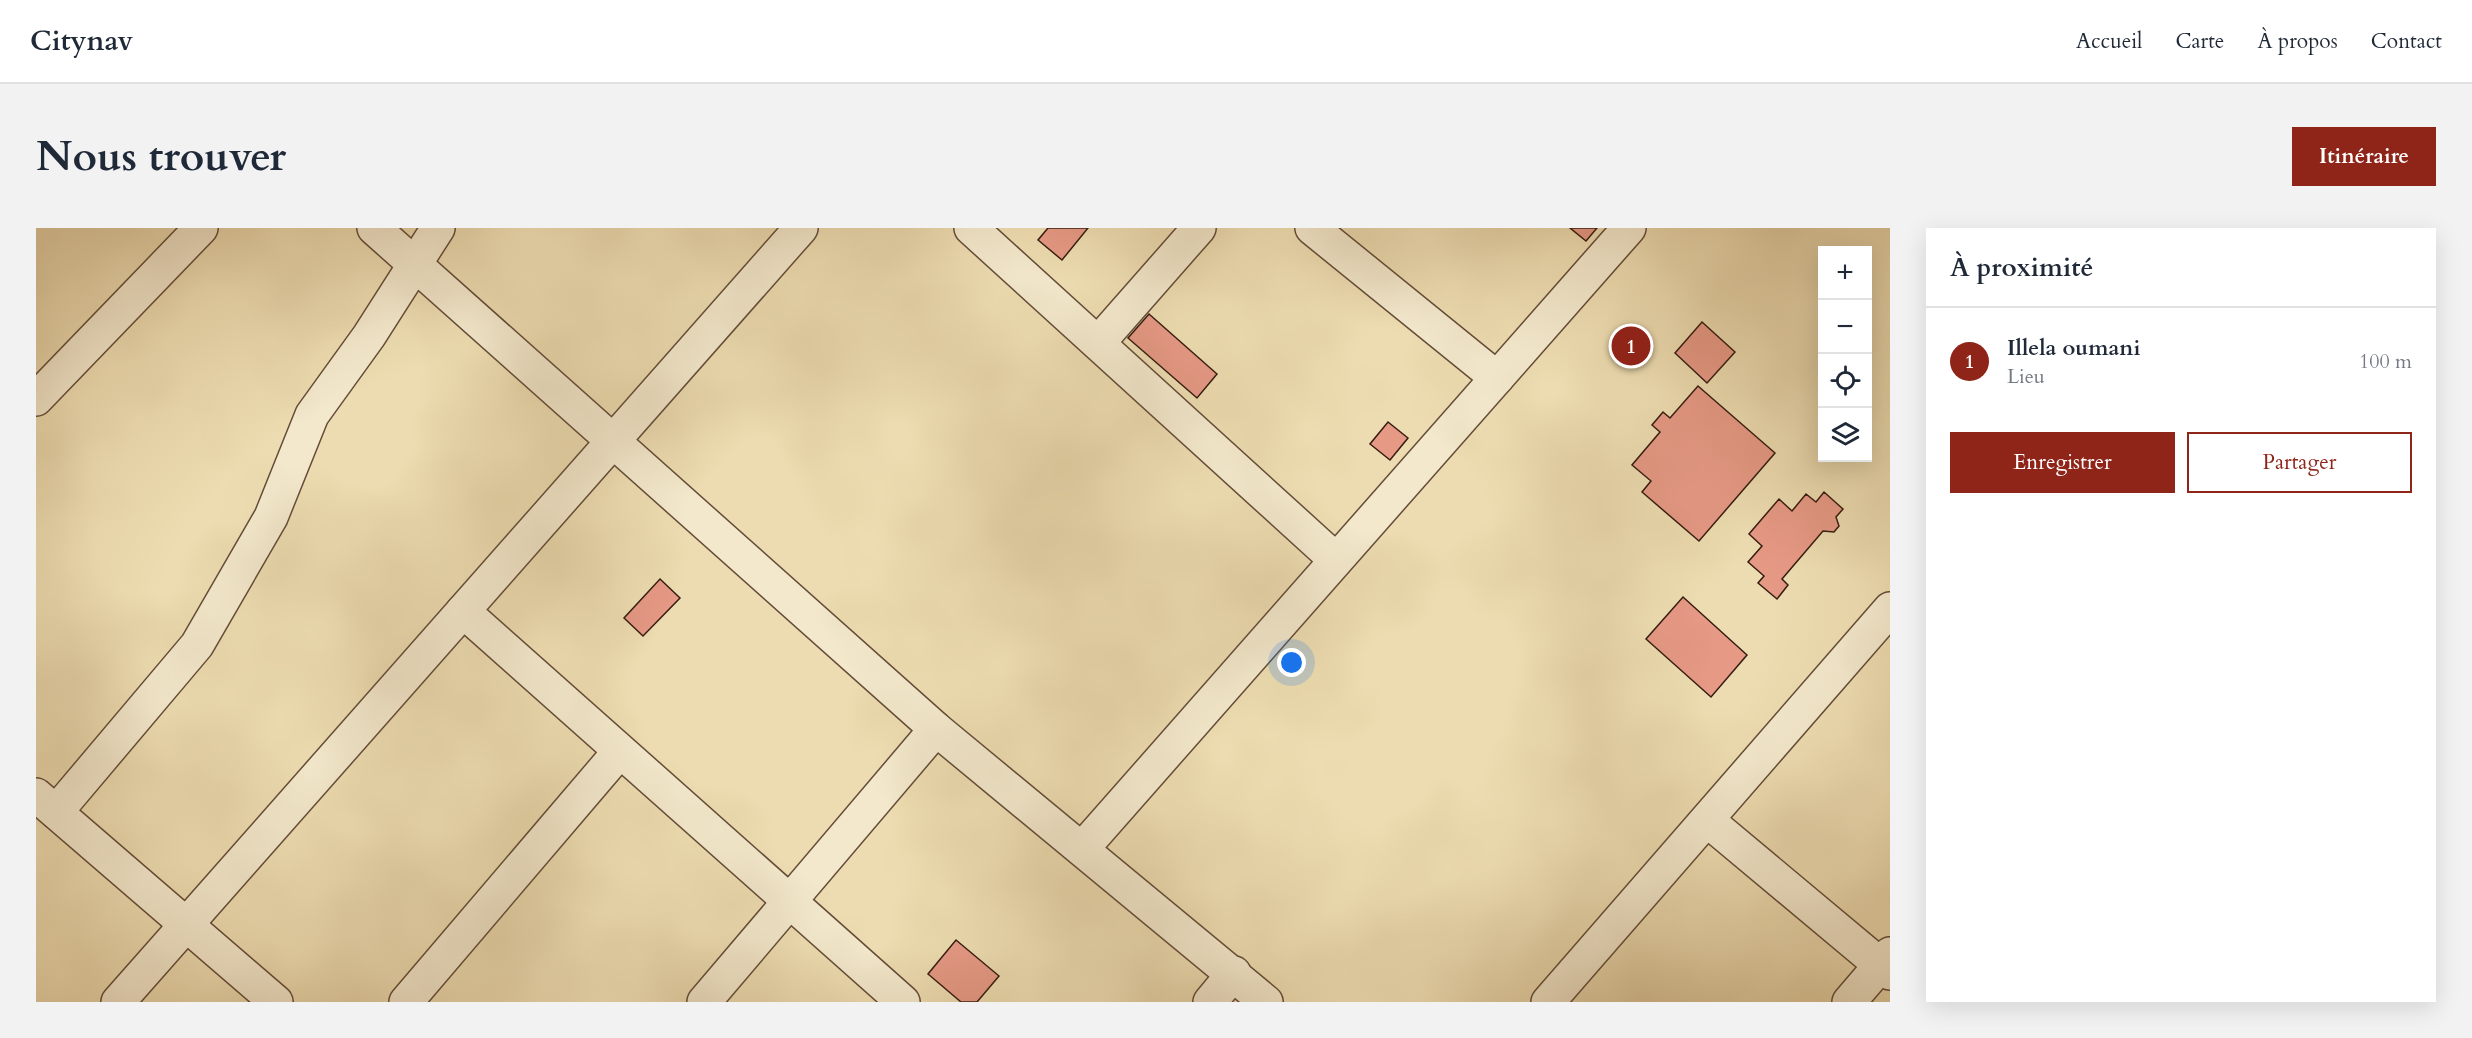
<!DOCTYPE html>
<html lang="fr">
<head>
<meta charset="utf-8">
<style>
	:root { --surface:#fff; --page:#f2f2f3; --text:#1f2937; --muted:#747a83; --line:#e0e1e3; --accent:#8f2418 }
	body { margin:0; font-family:Cardo,serif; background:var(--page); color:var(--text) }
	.controls { position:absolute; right:18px; top:18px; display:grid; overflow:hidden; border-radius:0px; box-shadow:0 6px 24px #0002 }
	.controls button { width:54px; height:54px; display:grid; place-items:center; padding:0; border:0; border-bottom:2px solid var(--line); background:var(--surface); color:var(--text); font:30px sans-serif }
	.you { position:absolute; left:1256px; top:435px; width:21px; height:21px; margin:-15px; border:4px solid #fff; border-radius:50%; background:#1a73e8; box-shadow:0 0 0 9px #1a73e833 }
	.badge { display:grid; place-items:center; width:39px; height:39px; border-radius:50%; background:var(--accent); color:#fff; font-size:20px; font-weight:700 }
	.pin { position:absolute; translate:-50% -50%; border:3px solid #fff; box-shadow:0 2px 6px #0006 }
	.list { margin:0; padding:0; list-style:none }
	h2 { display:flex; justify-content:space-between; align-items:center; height:78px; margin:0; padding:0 24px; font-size:26px }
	h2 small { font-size:20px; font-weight:400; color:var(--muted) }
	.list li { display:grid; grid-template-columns:39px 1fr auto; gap:18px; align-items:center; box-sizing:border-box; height:108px; padding:0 24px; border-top:2px solid var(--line) }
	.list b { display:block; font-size:22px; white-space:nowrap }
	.list p { margin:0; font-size:20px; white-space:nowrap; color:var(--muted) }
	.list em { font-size:20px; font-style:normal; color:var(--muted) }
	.actions { display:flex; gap:12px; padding:18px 24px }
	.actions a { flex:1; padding:14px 0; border:2px solid var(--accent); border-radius:0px; text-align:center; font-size:21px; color:var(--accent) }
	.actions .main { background:var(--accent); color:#fff }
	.icon { flex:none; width:33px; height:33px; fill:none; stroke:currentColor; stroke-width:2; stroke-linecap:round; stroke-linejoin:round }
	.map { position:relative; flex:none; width:1854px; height:774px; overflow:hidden; border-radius:0px }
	header { display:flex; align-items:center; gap:36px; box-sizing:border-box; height:84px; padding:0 30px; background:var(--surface); border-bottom:2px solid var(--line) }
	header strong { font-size:28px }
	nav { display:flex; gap:33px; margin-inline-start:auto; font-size:21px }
	.intro { display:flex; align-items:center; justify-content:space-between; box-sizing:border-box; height:144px; padding:0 36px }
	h1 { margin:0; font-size:42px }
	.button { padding:15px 27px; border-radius:0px; background:var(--accent); color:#fff; font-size:21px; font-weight:700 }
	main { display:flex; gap:36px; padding:0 36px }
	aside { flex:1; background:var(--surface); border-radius:0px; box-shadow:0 6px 24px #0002 }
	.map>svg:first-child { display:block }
	.building { fill:#e69985; stroke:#361c10; stroke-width:1.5 }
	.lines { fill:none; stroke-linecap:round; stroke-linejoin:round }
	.minor-casing { stroke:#644c38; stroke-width:36 }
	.minor { stroke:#f3e8cc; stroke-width:33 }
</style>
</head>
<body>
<header>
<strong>Citynav</strong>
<nav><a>Accueil</a><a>Carte</a><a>À propos</a><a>Contact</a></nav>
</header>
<div class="intro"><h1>Nous trouver</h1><a class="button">Itinéraire</a></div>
<main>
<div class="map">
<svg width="1854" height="774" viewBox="0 0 1854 774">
	<rect width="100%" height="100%" fill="#eddcb1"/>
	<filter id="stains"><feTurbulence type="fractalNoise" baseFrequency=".00333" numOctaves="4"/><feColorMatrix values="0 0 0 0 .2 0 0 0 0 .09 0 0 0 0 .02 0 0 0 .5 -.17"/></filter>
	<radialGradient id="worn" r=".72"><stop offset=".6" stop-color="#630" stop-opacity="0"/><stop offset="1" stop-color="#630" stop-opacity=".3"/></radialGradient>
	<g class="building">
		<polygon points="1012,0 1052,0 1026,32 1002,12"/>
		<polygon points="1534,0 1561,0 1550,13"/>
		<polygon points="1113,86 1181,146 1161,170 1092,110"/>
		<polygon points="1666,94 1699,124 1671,155 1639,125"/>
		<polygon points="1662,158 1739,225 1663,313 1606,264 1615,253 1596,237 1624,204 1616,197 1627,184 1634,190"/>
		<polygon points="1352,194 1372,210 1354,232 1334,216"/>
		<polygon points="1788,264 1807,281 1800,289 1803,298 1798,304 1787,303 1746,351 1752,357 1741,371 1722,355 1728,348 1712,334 1726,318 1713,306 1743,271 1756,283 1770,266 1780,274"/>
		<polygon points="624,351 644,370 607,408 588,390"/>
		<polygon points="1647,369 1711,427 1675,469 1610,411"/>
		<polygon points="920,712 963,748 941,774 925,774 892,746"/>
	</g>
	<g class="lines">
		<defs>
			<g id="minor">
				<polyline points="338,0 900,501 1230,774"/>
				<polyline points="935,0 1300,332"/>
				<polyline points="1276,0 1461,150"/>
				<polyline points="1062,115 1163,0"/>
				<polyline points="0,171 165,0"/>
				<polyline points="427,383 867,774"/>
				<polyline points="0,567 240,774"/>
				<polyline points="20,584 161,417 235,289 276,187 333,108 402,0"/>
				<polyline points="1671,592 1854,745"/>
				<polyline points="1046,621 1593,0"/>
				<polyline points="82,774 765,0"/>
				<polyline points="370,774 584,523"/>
				<polyline points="668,774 900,501"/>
				<polyline points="1174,774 1198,745"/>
				<polyline points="1512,774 1854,381"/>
				<polyline points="1813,774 1854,726"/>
			</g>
		</defs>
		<use href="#minor" class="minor-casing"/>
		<use href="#minor" class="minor"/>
	</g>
	<rect width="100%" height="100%" filter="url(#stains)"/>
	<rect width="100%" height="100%" fill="url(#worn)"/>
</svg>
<div class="controls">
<button>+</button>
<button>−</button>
<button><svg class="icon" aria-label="locate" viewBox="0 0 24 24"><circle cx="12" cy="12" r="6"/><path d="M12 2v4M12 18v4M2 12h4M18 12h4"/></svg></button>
<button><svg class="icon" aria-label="layers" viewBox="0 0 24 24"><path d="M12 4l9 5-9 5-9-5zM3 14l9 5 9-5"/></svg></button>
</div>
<div class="you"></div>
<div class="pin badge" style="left:1595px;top:118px">1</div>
</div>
<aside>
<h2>À proximité<small></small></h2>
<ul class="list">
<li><span class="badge">1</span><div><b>Illela oumani</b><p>Lieu</p></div><em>100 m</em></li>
</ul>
<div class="actions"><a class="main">Enregistrer</a><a>Partager</a></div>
</aside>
</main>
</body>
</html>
